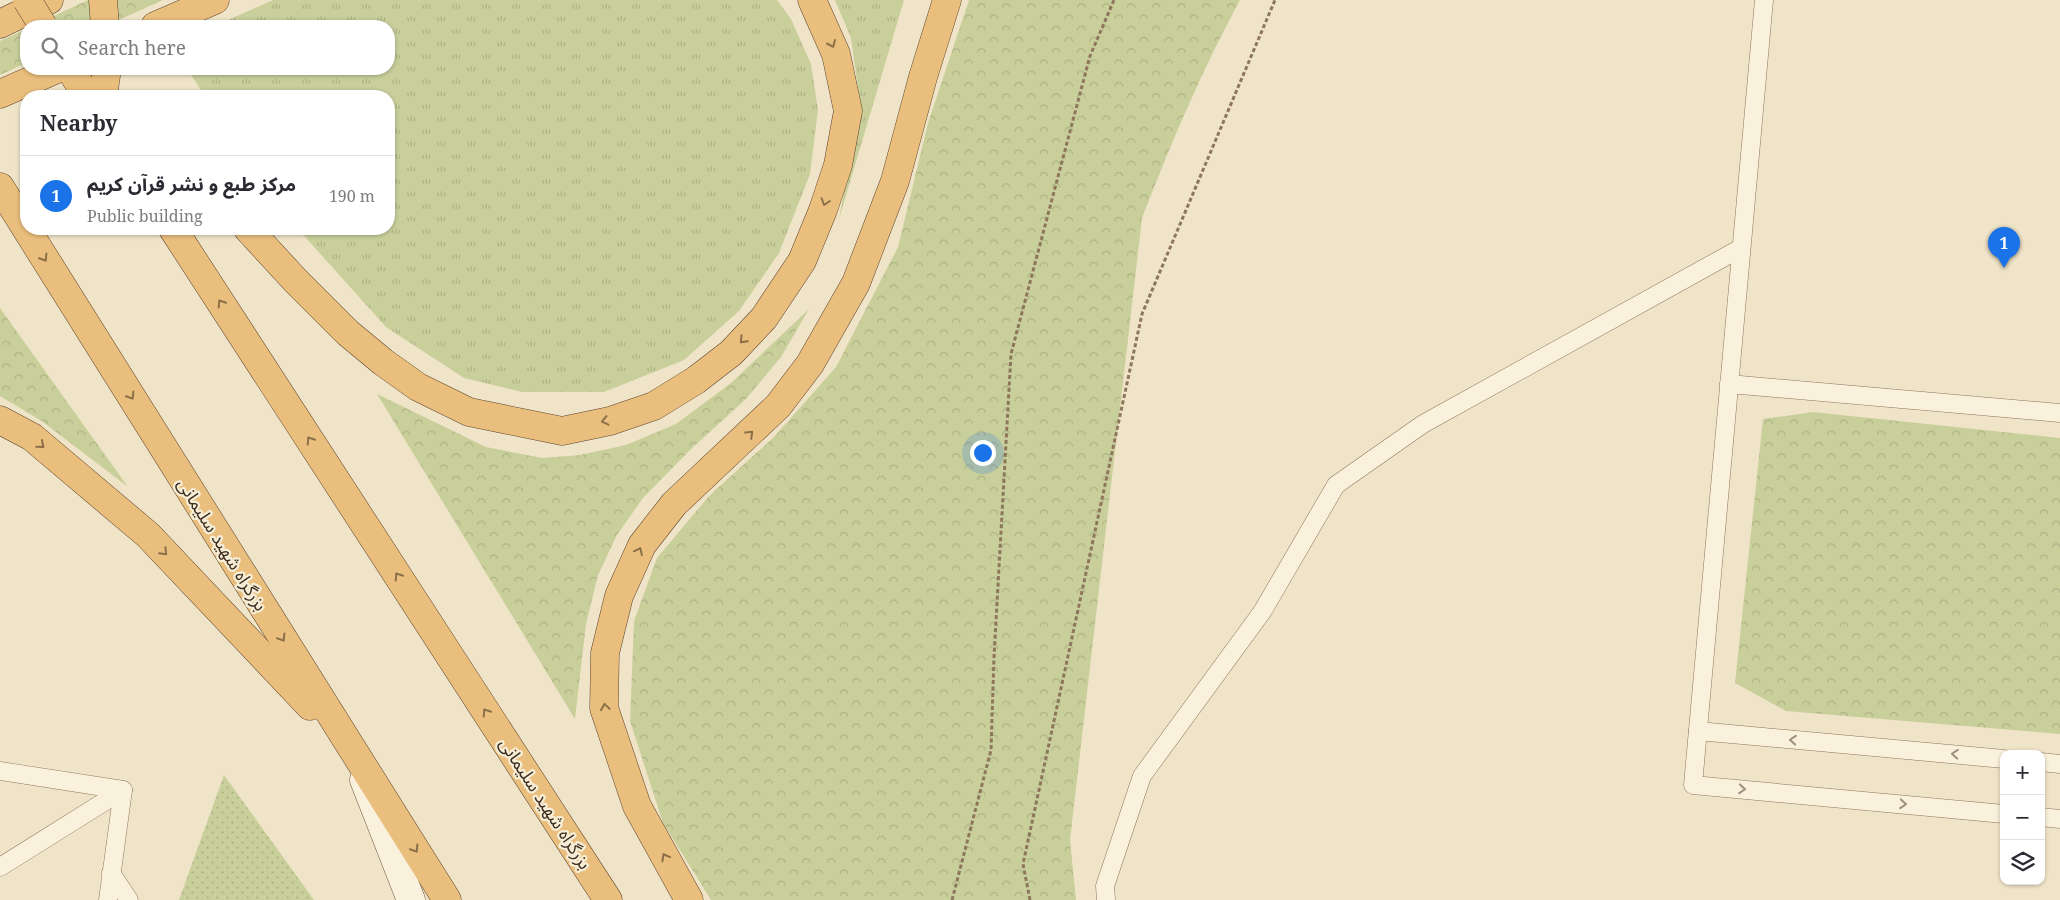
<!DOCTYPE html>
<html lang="en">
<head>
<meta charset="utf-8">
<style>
	:root { --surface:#fff; --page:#f7f7f7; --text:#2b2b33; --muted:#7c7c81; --line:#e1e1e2; --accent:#1a73e8 }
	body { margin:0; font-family:"Noto Serif","Noto Sans Arabic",serif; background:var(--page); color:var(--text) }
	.controls { position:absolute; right:15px; bottom:15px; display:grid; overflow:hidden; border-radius:10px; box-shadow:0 1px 4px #0004 }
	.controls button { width:45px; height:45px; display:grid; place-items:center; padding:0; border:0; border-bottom:1px solid var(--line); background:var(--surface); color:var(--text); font:25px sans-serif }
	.you { position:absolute; left:982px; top:452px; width:18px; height:18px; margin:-12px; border:4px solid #fff; border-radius:50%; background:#1a73e8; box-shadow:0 0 0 8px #1a73e833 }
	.badge { display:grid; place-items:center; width:32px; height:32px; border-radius:50%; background:var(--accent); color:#fff; font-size:16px; font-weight:700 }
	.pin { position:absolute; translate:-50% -41px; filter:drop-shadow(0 1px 2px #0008) }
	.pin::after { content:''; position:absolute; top:26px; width:18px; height:15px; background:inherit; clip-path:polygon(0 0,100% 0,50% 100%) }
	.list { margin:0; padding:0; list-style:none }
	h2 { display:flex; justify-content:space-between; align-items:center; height:65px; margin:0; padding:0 20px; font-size:21px }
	h2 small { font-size:16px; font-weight:400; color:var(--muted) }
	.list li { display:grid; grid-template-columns:32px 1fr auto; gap:15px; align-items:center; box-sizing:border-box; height:80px; padding:0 20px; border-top:1px solid var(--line) }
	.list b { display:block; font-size:19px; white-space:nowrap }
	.list p { margin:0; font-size:16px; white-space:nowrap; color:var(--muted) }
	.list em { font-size:16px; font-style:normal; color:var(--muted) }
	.icon { flex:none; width:28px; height:28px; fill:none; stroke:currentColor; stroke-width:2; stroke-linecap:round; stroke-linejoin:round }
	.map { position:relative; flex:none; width:2060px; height:900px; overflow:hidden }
	.search { position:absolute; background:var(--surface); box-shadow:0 1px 4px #0004; left:20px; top:20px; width:375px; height:55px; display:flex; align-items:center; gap:12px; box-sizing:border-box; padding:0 18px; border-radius:20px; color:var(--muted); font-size:19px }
	.panel { position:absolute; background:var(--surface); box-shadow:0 1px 4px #0004; left:20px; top:90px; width:375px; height:145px; border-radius:20px }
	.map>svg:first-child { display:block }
	.grass { fill:url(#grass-dots) }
	.forest { fill:url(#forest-crowns) }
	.park { fill:url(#park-tufts) }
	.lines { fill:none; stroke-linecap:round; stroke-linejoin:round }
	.service-casing { stroke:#8d765c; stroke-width:19 }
	.secondary-casing { stroke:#6f573f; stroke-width:29 }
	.trunk-casing { stroke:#5b4430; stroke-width:29 }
	.path { stroke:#8d765c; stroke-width:3; stroke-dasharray:4 2.5; stroke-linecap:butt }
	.service { stroke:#faf1dc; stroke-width:18 }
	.secondary { stroke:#faf1dc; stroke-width:28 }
	.trunk { stroke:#eabe7c; stroke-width:28 }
	.trunk-bridge-casing { stroke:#5b4430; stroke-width:29; stroke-linecap:butt }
	.trunk-bridge { stroke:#eabe7c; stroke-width:28 }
	.oneway { stroke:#8b6f49 }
	.oneway2 { stroke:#9c907e }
	.labels { text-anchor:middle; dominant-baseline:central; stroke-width:4.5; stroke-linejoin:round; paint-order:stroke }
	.street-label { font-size:18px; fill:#3d2e20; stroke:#f7eed8 }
</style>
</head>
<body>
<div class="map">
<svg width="2060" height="900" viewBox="0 0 2060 900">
	<defs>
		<pattern id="grass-dots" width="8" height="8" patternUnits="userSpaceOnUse" patternTransform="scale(1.25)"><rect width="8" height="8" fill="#c9cf9b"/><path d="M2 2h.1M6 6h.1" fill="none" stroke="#aeb285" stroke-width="1.8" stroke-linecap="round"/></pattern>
		<pattern id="forest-crowns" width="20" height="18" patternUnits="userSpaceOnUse" patternTransform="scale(1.25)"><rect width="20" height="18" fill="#c9cf9b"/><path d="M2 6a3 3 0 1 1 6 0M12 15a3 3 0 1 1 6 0" fill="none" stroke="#aeb285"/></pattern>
		<pattern id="park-tufts" width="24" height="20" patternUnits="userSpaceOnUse" patternTransform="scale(1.25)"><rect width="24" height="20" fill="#c9cf9b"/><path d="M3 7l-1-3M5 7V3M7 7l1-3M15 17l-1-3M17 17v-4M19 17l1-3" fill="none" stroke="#aeb285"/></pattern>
	</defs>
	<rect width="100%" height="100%" fill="#f0e4c8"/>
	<polygon class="grass" points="224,775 314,900 179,900"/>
	<g class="forest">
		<polygon points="88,0 163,0 105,26 32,26"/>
		<path d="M 969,0 L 1240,0 C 1202,70 1171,143 1142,218 L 1070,840 L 1076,900 L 711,900 L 663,823 L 630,721 L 634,621 L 657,558 L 709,496 L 774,437 L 836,367 L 898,247 L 928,123 Z"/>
		<polygon points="26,29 26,63 0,75 0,41"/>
		<polygon points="0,308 128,487 43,422 0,396"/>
		<polygon points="809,309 781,357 746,399 690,450 643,498 617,535 598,575 586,624 575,719 377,394 486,447 542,458 580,455 626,445 676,424 731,383"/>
		<polygon points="1813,412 2060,438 2060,734 1786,711 1735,683 1763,419"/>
	</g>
	<g class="park">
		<polygon points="273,0 777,0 791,19 811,64 818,110 810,174 779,253 739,311 684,360 604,392 522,392 464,378 386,327 298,229 389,229 389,96 205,96 187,69 389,69 389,26 215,26"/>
		<polygon points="835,0 904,0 839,219 860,102 851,38"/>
	</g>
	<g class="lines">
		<defs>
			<g id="service">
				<polyline points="1764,0 1693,785 2004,814"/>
				<polyline points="1729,384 2060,413"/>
				<polyline points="1698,731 2004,759"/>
				<polyline points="2041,762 2060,764"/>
				<polyline points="0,771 123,790 108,900"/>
				<polyline points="2041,817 2060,819"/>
				<polyline points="0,867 123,790"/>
				<polyline points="111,873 129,900"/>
				<polyline points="1106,900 1105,886 1142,776 1262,612 1336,485 1423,424 1741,248"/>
			</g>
			<polyline id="secondary" points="364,780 411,900"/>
			<g id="trunk">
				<polyline points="103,0 105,26"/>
				<polyline points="0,24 49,0"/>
				<polyline points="155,26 215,0"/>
				<polyline points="70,69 87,96"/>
				<polyline points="0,94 57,69"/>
				<polyline points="103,96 107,69"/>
				<polyline points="0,187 447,900"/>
				<polyline points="173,229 608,900"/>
				<polyline points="248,229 295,280 348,333 383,362 418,387 469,412 562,431 610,421 654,406 696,380 731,353 764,318 802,261 823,210 838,165 848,111 836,54 812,0"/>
				<polyline points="0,420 32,437 148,535 310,706"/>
				<polyline points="689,900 637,806 604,708 605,653 619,596 642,545 674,504 778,406 810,364 856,283 895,181 923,77 947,0"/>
			</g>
		</defs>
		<use href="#service" class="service-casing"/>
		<use href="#secondary" class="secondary-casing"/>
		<use href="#trunk" class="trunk-casing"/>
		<g class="path">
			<polyline points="952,900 991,750 994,657 1011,354 1090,56 1114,0"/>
			<polyline points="1030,900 1023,864 1142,314 1275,0"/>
		</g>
		<use href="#service" class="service"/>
		<use href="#secondary" class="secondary"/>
		<use href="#trunk" class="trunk"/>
		<defs>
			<polyline id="trunk-bridge" points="27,0 43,26"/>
		</defs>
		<use href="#trunk-bridge" class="trunk-bridge-casing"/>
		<use href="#trunk-bridge" class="trunk-bridge"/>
	</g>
	<defs><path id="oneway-chevron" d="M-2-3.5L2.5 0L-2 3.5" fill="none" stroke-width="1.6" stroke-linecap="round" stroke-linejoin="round" transform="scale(1.25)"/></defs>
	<g class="oneway">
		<use href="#oneway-chevron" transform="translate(832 44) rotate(66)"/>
		<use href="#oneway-chevron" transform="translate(825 202) rotate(108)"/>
		<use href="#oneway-chevron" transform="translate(44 258) rotate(58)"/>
		<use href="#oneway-chevron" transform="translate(221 303) rotate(-123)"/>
		<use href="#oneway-chevron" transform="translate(743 340) rotate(134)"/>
		<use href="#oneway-chevron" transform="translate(131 396) rotate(58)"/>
		<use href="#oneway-chevron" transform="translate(605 421) rotate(167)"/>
		<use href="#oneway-chevron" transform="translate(750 434) rotate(-44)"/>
		<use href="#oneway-chevron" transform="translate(310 440) rotate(-123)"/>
		<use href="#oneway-chevron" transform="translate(41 445) rotate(40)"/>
		<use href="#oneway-chevron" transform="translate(639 551) rotate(-64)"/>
		<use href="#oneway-chevron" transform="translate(164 552) rotate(46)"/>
		<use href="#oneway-chevron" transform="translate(398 576) rotate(-123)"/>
		<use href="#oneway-chevron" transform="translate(282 638) rotate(58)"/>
		<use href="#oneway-chevron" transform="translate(605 707) rotate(-98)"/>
		<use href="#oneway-chevron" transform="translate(486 712) rotate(-123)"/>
		<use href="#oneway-chevron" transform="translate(415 849) rotate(58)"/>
		<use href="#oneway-chevron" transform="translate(665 857) rotate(-119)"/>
	</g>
	<g class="oneway2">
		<use href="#oneway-chevron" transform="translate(1793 740) rotate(-175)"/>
		<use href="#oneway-chevron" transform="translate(1955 754) rotate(-175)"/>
		<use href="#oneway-chevron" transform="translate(1742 789) rotate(5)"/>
		<use href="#oneway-chevron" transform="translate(1903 804) rotate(5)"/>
	</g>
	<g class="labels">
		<g class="street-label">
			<text transform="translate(223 544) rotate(58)">بزرگراه شهید سلیمانی</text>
			<text transform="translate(546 803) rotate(57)">بزرگراه شهید سلیمانی</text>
		</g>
	</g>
</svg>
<div class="controls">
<button>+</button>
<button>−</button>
<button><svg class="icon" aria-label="layers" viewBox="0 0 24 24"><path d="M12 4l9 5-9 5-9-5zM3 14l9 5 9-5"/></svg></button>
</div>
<div class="you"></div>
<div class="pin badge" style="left:2004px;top:268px">1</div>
<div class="search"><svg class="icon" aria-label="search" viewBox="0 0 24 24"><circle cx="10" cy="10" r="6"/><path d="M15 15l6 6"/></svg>Search here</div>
<section class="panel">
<h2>Nearby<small></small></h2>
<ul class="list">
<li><span class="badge">1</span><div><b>مرکز طبع و نشر قرآن کریم</b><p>Public building</p></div><em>190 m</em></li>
</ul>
</section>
</div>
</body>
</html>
